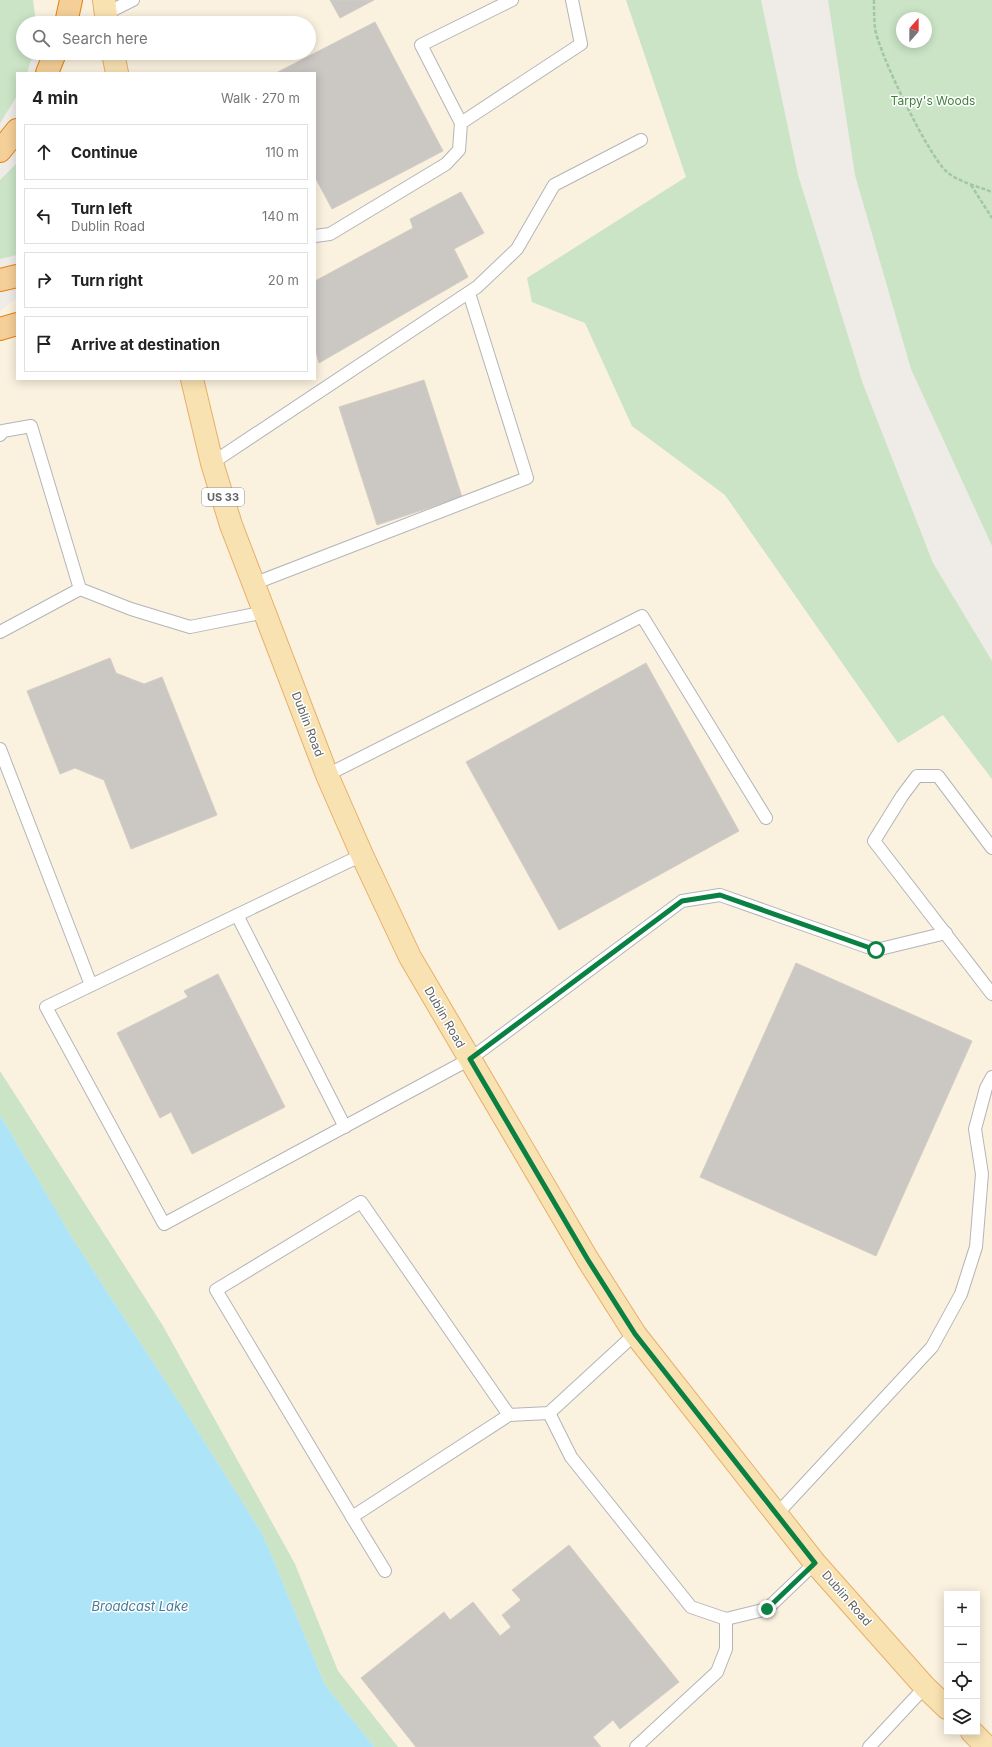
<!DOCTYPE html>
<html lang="en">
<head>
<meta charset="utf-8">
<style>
	:root { --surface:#fff; --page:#f2f2f2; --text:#222; --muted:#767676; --line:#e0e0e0 }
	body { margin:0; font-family:Inter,sans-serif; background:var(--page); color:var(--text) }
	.controls { position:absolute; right:12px; bottom:12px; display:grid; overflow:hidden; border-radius:0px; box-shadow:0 2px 10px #0003 }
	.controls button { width:36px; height:36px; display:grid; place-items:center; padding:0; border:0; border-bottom:1px solid var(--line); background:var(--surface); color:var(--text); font:20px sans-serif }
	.compass { position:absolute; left:896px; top:12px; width:36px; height:36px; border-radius:50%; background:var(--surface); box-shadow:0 2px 10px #0003; rotate:21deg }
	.stop { position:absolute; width:12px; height:12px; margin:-9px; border:3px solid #0b8043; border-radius:50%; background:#fff }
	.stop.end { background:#0b8043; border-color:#fff; box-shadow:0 1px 4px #0008 }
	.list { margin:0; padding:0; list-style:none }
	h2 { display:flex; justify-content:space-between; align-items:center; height:52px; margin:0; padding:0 16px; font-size:17px }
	h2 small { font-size:13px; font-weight:400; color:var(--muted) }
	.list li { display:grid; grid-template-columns:26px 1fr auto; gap:12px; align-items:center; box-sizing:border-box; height:56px; margin:0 8px 8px; padding:0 8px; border:1px solid var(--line); border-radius:0px }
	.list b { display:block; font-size:15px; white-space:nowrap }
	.list p { margin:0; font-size:13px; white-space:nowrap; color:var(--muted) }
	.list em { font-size:13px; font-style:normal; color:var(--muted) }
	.icon { flex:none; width:22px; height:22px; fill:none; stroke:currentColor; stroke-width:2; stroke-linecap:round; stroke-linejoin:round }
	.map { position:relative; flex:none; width:992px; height:1747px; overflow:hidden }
	.search { position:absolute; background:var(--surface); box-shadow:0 2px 10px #0003; left:16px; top:16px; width:300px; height:44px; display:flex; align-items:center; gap:10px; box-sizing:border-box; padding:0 14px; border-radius:22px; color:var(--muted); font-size:15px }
	.panel { position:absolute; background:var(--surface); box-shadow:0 2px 10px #0003; left:16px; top:72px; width:300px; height:308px; border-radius:0px }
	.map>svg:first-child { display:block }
	.commercial { fill:#fbf1df; fill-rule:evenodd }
	.green { fill:#cae4c5; fill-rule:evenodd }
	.water { fill:#ade4f8 }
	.building { fill:#cbc7c3; stroke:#d3cdc5 }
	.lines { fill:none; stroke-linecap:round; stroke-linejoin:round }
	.service-casing { stroke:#b2b5b8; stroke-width:14 }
	.primary-casing { stroke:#e7af68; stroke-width:24 }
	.motorway-casing { stroke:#e48112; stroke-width:24 }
	.path { stroke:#a1c7a5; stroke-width:2.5; stroke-dasharray:4 2; stroke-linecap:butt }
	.service { stroke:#fff; stroke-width:12 }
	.primary { stroke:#f9e2b2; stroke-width:22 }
	.motorway { stroke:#f5cf98; stroke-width:22 }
	.route { stroke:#0b8043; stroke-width:5 }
	.labels { text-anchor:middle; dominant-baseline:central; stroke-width:3; stroke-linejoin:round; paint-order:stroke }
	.shield { fill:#fff; stroke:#8e9294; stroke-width:1 }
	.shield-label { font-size:11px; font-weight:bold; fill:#5e6366 }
	.park-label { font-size:12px; fill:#42803b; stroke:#fff }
	.street-label { font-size:12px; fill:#5e6366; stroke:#fff }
	.water-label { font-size:13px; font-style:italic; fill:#447b99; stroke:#fff }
</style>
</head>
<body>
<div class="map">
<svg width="992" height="1747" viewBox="0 0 992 1747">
	<rect width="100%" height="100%" fill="#efece7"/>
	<path class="commercial" d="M 33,0 L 626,0 L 686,177 L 528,278 L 532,302 L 585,323 L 632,425 L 725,495 L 898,743 L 943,715 L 992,779 L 992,1747 L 398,1747 L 338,1671 L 295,1564 L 163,1326 L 0,1071 L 0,311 L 17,298 L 17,379 L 315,379 L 315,73 L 49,73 L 33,54 L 33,53 L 309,53 L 309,23 L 36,23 ZM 947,1594 L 977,1594 L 977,1732 L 947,1732 Z"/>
	<g class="green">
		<polygon points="0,0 33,0 36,23 23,23 23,53 33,53 33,54 27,73 17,73 17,96 0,123"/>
		<polygon points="626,0 761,0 798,175 863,384 933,563 992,661 992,779 943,715 898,743 725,495 632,426 585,323 532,302 527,278 686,177"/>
		<path d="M 828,0 L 992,0 L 992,546 L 911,369 L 855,175 ZM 902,18 L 926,18 L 926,42 L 902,42 Z"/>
		<polygon points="17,163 17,255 0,259 0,180"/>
		<polygon points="0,1071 163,1326 295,1564 338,1671 398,1747 374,1747 325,1685 263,1535 192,1422 74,1241 0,1115"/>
	</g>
	<polygon class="water" points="0,1115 74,1241 192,1422 263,1535 325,1685 374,1747 0,1747"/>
	<g class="building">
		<polygon points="330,0 374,0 340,18"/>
		<polygon points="375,22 443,151 332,209 315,177 315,73 276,73"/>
		<polygon points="461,192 484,233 454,249 468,277 319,363 315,348 315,281 413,228 410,219"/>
		<polygon points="424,380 462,497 377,525 339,407"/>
		<polygon points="110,658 116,673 144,684 162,677 217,815 131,849 104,780 75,768 60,774 27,691"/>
		<polygon points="646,663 739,831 559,930 466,762"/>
		<polygon points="796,963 972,1041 876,1256 700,1177"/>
		<polygon points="218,974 285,1107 192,1154 171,1112 160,1118 117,1033 188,997 184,991"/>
		<polygon points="569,1545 679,1682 620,1729 613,1720 593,1737 601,1747 416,1747 361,1678 444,1612 450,1620 473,1602 500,1636 511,1627 502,1615 521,1600 512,1590"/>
	</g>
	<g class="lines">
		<defs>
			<g id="service">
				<polyline points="105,14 133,0"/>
				<polyline points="461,123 421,45 512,0"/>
				<polyline points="315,236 330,234 446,164 459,150 461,123 581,44 572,0"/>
				<polyline points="0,435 3,431 31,426 80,589 131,609 190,627 265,612"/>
				<polyline points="212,463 477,287 517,249 554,185 641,140"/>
				<polyline points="253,584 527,478 469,293"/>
				<polyline points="0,632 80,589"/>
				<polyline points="0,749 91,985"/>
				<polyline points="327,775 642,616 766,818"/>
				<polyline points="992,848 938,776 917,776 902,796 874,841 992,994"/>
				<polyline points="362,855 46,1007 164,1224 470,1059 682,901 720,895 876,950 946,933"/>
				<polyline points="237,915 345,1127"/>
				<polyline points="549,1413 571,1457 691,1607 726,1619 767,1609 815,1563"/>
				<polyline points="777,1514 932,1347 961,1294 976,1247 982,1174 975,1129 986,1088 992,1077"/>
				<polyline points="352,1517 216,1290 361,1202 509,1415"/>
				<polyline points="385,1571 352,1517 509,1415 549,1413 635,1334"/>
				<polyline points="636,1747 717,1672 726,1649 726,1619"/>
				<polyline points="869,1747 925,1687"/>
			</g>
			<g id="primary">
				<polyline points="104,0 107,23"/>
				<polyline points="113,53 117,73"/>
				<polyline points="192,379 212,463 231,525 327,775 362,855 410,957 588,1260 635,1334 815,1563 925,1687 947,1708"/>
				<polyline points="972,1732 987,1747"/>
			</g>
			<g id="motorway">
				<polyline points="66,23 71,0"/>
				<polyline points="47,73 55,53"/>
				<polyline points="0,151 17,130"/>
				<polyline points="0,280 17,276"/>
				<polyline points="0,329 17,324"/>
			</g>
		</defs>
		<use href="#service" class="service-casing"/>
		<use href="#primary" class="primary-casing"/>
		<use href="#motorway" class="motorway-casing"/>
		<g class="path">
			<path d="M 874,0 C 874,9 874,19 875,28 C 878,52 929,157 947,172 C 959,182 977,186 992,192"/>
			<polyline points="971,185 992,218"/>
		</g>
		<use href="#service" class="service"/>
		<use href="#primary" class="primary"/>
		<use href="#motorway" class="motorway"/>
	</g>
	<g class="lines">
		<polyline class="route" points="767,1609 815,1563 635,1334 588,1260 470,1059 682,901 720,895 876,950"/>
	</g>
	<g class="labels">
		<rect class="shield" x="202" y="488" width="42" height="18" rx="3"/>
		<g class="shield-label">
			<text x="223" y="497">US 33</text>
		</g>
		<g class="park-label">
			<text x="933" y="100">Tarpy's Woods</text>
		</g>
		<g class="street-label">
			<text transform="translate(308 724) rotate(69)">Dublin Road</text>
			<text transform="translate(445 1017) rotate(60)">Dublin Road</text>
			<text transform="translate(847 1598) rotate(49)">Dublin Road</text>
		</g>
		<g class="water-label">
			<text x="140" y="1606">Broadcast Lake</text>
		</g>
	</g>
</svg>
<div class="controls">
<button>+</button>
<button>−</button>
<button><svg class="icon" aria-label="locate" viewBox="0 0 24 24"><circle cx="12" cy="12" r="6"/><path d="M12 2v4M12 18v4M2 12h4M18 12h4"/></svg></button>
<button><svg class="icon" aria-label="layers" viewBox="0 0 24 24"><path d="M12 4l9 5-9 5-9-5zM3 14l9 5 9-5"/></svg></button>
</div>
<svg class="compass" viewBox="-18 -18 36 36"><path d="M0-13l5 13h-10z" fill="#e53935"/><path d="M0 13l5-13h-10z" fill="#767676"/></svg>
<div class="stop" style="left:876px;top:950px"></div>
<div class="stop end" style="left:767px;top:1609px"></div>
<div class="search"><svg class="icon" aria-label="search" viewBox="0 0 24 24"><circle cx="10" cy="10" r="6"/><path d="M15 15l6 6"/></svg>Search here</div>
<section class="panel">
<h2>4 min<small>Walk · 270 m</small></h2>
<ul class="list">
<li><svg class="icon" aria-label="ahead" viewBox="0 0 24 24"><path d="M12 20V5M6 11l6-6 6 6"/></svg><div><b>Continue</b></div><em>110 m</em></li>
<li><svg class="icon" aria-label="left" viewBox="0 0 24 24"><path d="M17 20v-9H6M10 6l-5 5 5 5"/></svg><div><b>Turn left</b><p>Dublin Road</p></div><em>140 m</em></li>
<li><svg class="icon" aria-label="right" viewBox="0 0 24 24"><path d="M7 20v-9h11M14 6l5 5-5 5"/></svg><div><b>Turn right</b></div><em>20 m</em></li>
<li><svg class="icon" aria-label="arrive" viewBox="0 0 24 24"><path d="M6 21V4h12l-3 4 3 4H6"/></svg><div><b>Arrive at destination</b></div></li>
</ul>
</section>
</div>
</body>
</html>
